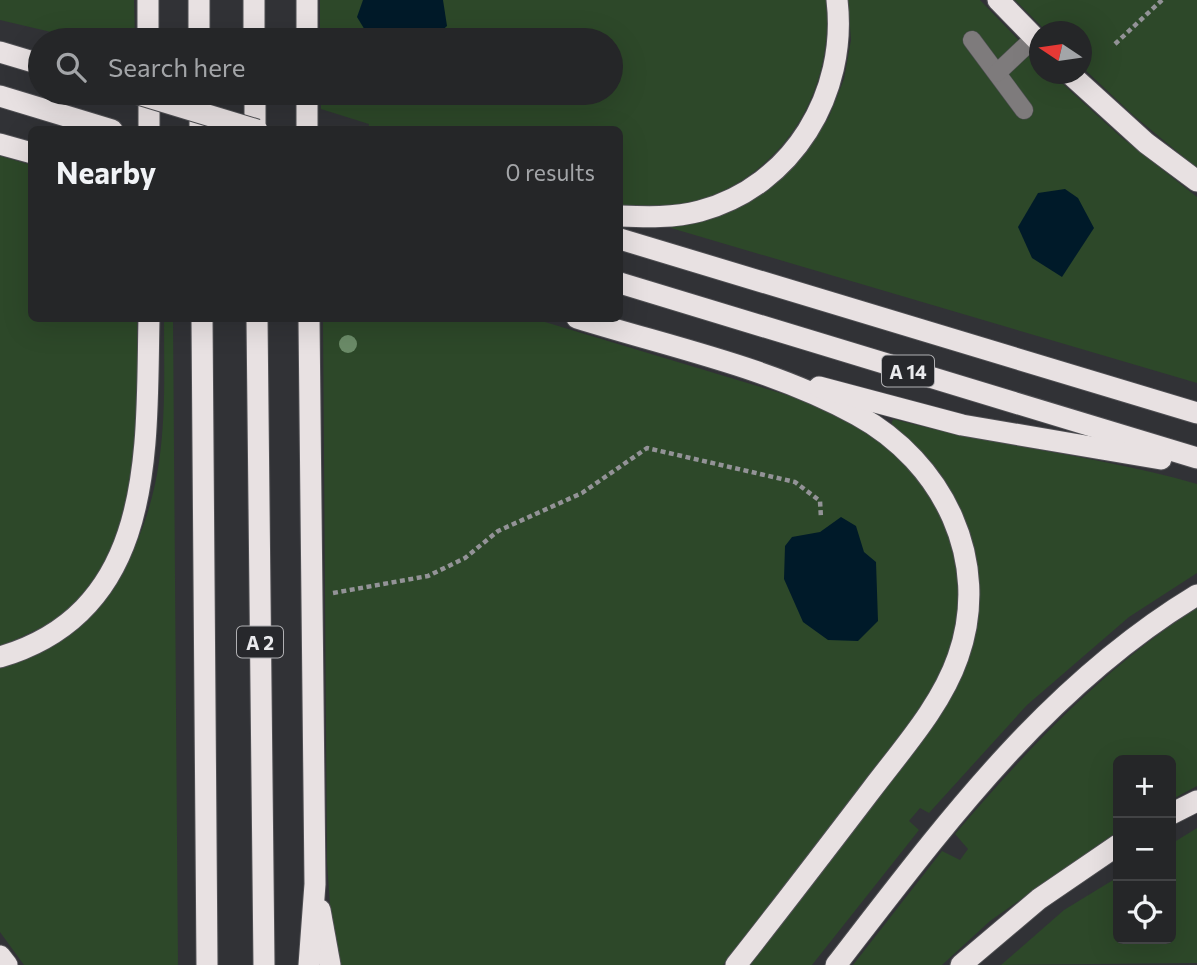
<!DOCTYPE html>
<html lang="en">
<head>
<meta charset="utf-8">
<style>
	:root { --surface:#252628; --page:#2d2e30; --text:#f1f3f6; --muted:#a3a5a8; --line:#424345 }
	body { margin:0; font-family:Commissioner,sans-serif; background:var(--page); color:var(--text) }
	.controls { position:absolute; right:21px; bottom:21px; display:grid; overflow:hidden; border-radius:10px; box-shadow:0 7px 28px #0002 }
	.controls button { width:63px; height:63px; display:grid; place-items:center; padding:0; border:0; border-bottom:2px solid var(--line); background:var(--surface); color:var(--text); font:35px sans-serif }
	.compass { position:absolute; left:1029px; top:21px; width:63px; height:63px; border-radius:50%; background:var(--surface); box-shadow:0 7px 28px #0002; rotate:283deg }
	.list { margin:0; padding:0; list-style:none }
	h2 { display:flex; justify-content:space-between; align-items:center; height:91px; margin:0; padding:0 28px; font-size:30px }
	h2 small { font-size:23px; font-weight:400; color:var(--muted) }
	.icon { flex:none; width:38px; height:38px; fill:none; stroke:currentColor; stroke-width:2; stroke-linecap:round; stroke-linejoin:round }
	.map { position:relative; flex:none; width:1197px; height:965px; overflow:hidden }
	.search { position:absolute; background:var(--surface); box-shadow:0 7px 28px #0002; left:28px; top:28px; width:595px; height:77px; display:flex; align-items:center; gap:18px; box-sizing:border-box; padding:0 24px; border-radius:38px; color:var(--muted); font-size:26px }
	.panel { position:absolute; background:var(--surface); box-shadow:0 7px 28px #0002; left:28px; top:126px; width:595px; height:196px; border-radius:10px }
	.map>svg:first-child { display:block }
	.green { fill:#2d4829 }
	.water { fill:#001a29 }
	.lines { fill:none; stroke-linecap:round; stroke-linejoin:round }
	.minor-casing { stroke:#4f4f53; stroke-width:19 }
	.highway-casing { stroke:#4f4f53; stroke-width:23 }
	.path { stroke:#939397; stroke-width:4.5; stroke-dasharray:5 3.5; stroke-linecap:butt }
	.minor { stroke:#7e7b7c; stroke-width:18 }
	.highway { stroke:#e8e1e2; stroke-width:21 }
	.highway-bridge-casing { stroke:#4f4f53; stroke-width:23; stroke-linecap:butt }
	.highway-bridge { stroke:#e8e1e2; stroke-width:21 }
	.tree { fill:#6b8b68 }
	.labels { text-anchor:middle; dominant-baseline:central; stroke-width:5; stroke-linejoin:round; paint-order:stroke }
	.shield { fill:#27282c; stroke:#b0b0b3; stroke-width:2 }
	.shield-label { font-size:19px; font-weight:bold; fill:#eaeaed }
</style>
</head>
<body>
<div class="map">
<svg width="1197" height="965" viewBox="0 0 1197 965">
	<rect width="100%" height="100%" fill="#313236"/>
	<g class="green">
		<polygon points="0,0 134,0 135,40 85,40 0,20"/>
		<path d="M 320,0 L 826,0 C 836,99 774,189 673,207 C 656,209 637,207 620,207 L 620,130 L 368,129 L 369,124 L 321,109 L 321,93 L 611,93 L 611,40 L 320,40 Z"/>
		<polygon points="848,0 980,0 1039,61 1040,74 1052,74 1121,137 1197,197 1197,383 671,228 670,225 806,150 829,117 844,79 851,40"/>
		<polygon points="1015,0 1197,0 1197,168 1133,115 1082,67 1082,32 1046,31"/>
		<polygon points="0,156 31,165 32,318 137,319 137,438 131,495 111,556 78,601 59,619 0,647"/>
		<path d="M 164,319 L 173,319 L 178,965 L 24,965 L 0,932 L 0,668 C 94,645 146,553 159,462 C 166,415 164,366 164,319 Z"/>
		<polygon points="323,319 535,319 820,405 846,417 894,449 939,505 958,562 960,606 953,646 940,677 908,727 723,965 340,965 331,919 327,862"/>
		<path d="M 893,419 C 993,446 1097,455 1197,484 L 1197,573 L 1129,617 L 1027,705 L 929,813 L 920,808 L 909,821 L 919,830 L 812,965 L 748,965 L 934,723 C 946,705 957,688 965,667 C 998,582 968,476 891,426 Z"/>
		<path d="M 1197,608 L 1197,786 L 1171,800 L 1171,760 L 1118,760 L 1118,831 L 990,921 L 942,965 L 853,965 L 942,851 L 960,860 L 968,849 L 955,834 C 1027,750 1103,668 1197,608 Z"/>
		<polygon points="1197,828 1197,963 1001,965 1064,910 1118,877 1118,939 1171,939 1171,844"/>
	</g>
	<g class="water">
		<polygon points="363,0 443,0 447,26 431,40 371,40 357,17"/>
		<polygon points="1065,189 1078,198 1094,228 1062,277 1032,258 1018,227 1038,193"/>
		<polygon points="841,517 856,526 864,552 876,562 878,621 858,641 828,640 803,622 784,579 785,546 792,537 820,532"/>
	</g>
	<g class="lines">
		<defs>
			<g id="minor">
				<polyline points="972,40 1024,110"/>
				<polyline points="997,73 1034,38"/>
			</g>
			<g id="highway">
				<polyline points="148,0 148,40"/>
				<polyline points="199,0 199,40"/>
				<polyline points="254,0 254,40"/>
				<polyline points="307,0 307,40"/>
				<polyline points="998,0 1040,43"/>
				<polyline points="0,52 40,64"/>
				<polyline points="1070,74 1146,143 1197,181"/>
				<polyline points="149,93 149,130"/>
				<polyline points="200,93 200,130"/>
				<polyline points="255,93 255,130"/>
				<polyline points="307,93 307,130"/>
				<polyline points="0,96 112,130"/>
				<polyline points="0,144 32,153"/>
				<path d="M 620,216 C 646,217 674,218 700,211 C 793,186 848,93 837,0"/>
				<polyline points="620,239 1197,413"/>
				<polyline points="620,283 1197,458"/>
				<polyline points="202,318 207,965"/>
				<polyline points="257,318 264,965"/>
				<path d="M 577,318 C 670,347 772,368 857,415 C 943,462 992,561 958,657 C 941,706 903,748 872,789 C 827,848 782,907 736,965"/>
				<polyline points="819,387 962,425 1161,459"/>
				<path d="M 0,657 C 157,611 146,449 149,318"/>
				<polyline points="1171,814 1197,801"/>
				<polyline points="320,910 330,965"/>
				<polyline points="0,956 7,965"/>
				<polyline points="309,965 315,884 309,318"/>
				<path d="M 836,965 C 942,828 1046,686 1197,595"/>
				<polyline points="961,965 1039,899 1118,845"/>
			</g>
		</defs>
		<use href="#minor" class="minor-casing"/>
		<use href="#highway" class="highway-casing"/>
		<g class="path">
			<polyline points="1115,44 1162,0"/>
			<polyline points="333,593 428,576 465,558 498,531 582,493 647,448 795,482 820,501 821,518"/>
		</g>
		<use href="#minor" class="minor"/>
		<use href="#highway" class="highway"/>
		<defs>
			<polyline id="highway-bridge" points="135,93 257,130"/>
		</defs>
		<use href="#highway-bridge" class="highway-bridge-casing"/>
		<use href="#highway-bridge" class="highway-bridge"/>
	</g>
	<circle class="tree" cx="348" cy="344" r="9"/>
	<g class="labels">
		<g class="shield">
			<rect x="882" y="355.5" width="52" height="31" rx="5"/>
			<rect x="237" y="626.5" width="46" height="31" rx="5"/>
		</g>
		<g class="shield-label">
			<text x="908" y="371">A 14</text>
			<text x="260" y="642">A 2</text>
		</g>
	</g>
</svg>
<div class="controls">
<button>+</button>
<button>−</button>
<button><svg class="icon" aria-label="locate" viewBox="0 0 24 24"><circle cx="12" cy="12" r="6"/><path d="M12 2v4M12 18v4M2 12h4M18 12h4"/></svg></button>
</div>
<svg class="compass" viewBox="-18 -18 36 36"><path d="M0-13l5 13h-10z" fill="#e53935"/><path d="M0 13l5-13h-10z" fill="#a3a5a8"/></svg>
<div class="search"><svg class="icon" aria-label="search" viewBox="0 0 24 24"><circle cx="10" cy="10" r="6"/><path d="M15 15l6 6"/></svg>Search here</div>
<section class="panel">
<h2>Nearby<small>0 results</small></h2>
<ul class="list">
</ul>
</section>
</div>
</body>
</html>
